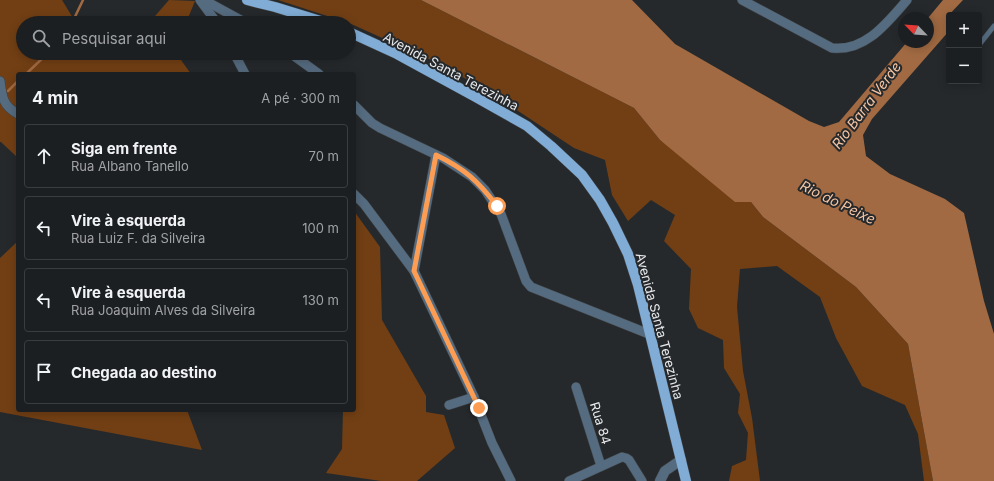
<!DOCTYPE html>
<html lang="pt">
<head>
<meta charset="utf-8">
<style>
	:root { --surface:#1c1f21; --page:#292c2e; --text:#f1f3f6; --muted:#a0a2a5; --line:#3a3d3f }
	body { margin:0; font-family:Inter,sans-serif; background:var(--page); color:var(--text) }
	.controls { position:absolute; right:12px; top:12px; display:grid; overflow:hidden; border-radius:4px; box-shadow:0 2px 10px #0003 }
	.controls button { width:36px; height:36px; display:grid; place-items:center; padding:0; border:0; border-bottom:1px solid var(--line); background:var(--surface); color:var(--text); font:20px sans-serif }
	.compass { position:absolute; left:898px; top:12px; width:36px; height:36px; border-radius:50%; background:var(--surface); box-shadow:0 2px 10px #0003; rotate:295deg }
	.stop { position:absolute; width:12px; height:12px; margin:-9px; border:3px solid #fc9d53; border-radius:50%; background:#fff }
	.stop.end { background:#fc9d53; border-color:#fff; box-shadow:0 1px 4px #0008 }
	.list { margin:0; padding:0; list-style:none }
	h2 { display:flex; justify-content:space-between; align-items:center; height:52px; margin:0; padding:0 16px; font-size:17px }
	h2 small { font-size:13px; font-weight:400; color:var(--muted) }
	.list li { display:grid; grid-template-columns:26px 1fr auto; gap:12px; align-items:center; box-sizing:border-box; height:64px; margin:0 8px 8px; padding:0 8px; border:1px solid var(--line); border-radius:4px }
	.list b { display:block; font-size:15px; white-space:nowrap }
	.list p { margin:0; font-size:13px; white-space:nowrap; color:var(--muted) }
	.list em { font-size:13px; font-style:normal; color:var(--muted) }
	.icon { flex:none; width:22px; height:22px; fill:none; stroke:currentColor; stroke-width:2; stroke-linecap:round; stroke-linejoin:round }
	.map { position:relative; flex:none; width:994px; height:481px; overflow:hidden }
	.search { position:absolute; background:var(--surface); box-shadow:0 2px 10px #0003; left:16px; top:16px; width:340px; height:44px; display:flex; align-items:center; gap:10px; box-sizing:border-box; padding:0 14px; border-radius:22px; color:var(--muted); font-size:15px }
	.panel { position:absolute; background:var(--surface); box-shadow:0 2px 10px #0003; left:16px; top:72px; width:340px; height:340px; border-radius:4px }
	.map>svg:first-child { display:block }
	.forest { fill:#723f14 }
	.water { fill:#a16a42 }
	.lines { fill:none; stroke-linecap:round; stroke-linejoin:round }
	.stream { stroke:#a16a42; stroke-width:2.5 }
	.service-casing { stroke:#414447; stroke-width:5.5 }
	.minor-casing { stroke:#414447; stroke-width:10 }
	.tertiary-casing { stroke:#414447; stroke-width:11 }
	.primary-casing { stroke:#414447; stroke-width:11 }
	.service { stroke:#556b7f; stroke-width:4.5 }
	.minor { stroke:#556b7f; stroke-width:9 }
	.tertiary { stroke:#556b7f; stroke-width:10 }
	.primary { stroke:#80acd5; stroke-width:10 }
	.route { stroke:#fc9d53; stroke-width:5 }
	.labels { text-anchor:middle; dominant-baseline:central; stroke-width:4; stroke-linejoin:round; paint-order:stroke }
	.street-label { font-size:13px; fill:#e7e9eb; stroke:#26292c }
	.water-label { font-size:14px; font-style:italic; fill:#f6c5a3; stroke:#26292c }
</style>
</head>
<body>
<div class="map">
<svg width="994" height="481" viewBox="0 0 994 481">
	<rect width="100%" height="100%" fill="#26292c"/>
	<g class="forest">
		<polygon points="0,0 62,0 76,23 23,23 23,53 176,53 191,74 18,74 18,158 1,142 0,142"/>
		<polygon points="169,0 195,1 186,23 149,23"/>
		<polygon points="278,0 421,0 634,108 660,140 751,202 763,217 856,287 908,344 933,481 924,481 918,434 905,405 862,386 836,338 820,297 777,266 740,269 737,307 743,371 752,418 760,481 729,481 732,466 746,460 748,433 738,413 740,394 724,368 723,340 698,328 689,309 691,269 664,241 675,215 651,200 628,221 612,195 605,160 574,148 494,95 440,64 349,23"/>
		<polygon points="354,211 380,247 382,320 426,396 426,412 444,415 455,448 417,481 381,481 326,473 342,449 343,410 354,410"/>
		<polygon points="18,241 18,410 187,410 202,450 0,412 0,258"/>
	</g>
	<polygon class="water" points="421,0 632,0 675,44 809,121 824,127 839,122 907,42 928,42 928,18 943,0 963,0 947,17 949,19 949,31 872,119 863,135 866,156 890,174 945,199 964,213 984,301 994,334 994,481 933,481 908,344 856,287 763,217 751,202 735,202 660,140 634,108"/>
	<g class="lines">
		<g class="stream">
			<polyline points="72,23 83,0"/>
			<polyline points="26,74 48,53"/>
			<polyline points="8,91 18,81"/>
		</g>
		<defs>
			<polyline id="service" points="979,45 994,26"/>
			<g id="minor">
				<polyline points="200,0 217,23"/>
				<polyline points="204,0 246,23"/>
				<path d="M 742,0 L 832,48 C 865,52 887,23 907,0"/>
				<polyline points="234,53 245,74"/>
				<polyline points="290,53 319,74"/>
				<path d="M 0,81 C 2,97 3,106 18,114"/>
				<polyline points="354,105 372,123 380,128 443,158 472,177 485,190 501,214 526,281 531,287 649,334"/>
				<polyline points="354,194 364,204 414,271 474,397 492,443 511,481"/>
				<polyline points="414,271 436,155"/>
				<polyline points="576,387 601,466"/>
				<polyline points="449,405 474,397"/>
				<polyline points="569,481 622,457 626,458 629,460 642,481"/>
			</g>
			<polyline id="tertiary" points="660,481 665,471 681,460"/>
			<g id="primary">
				<polyline points="247,0 275,7 327,23"/>
				<polyline points="349,32 397,54 474,96 527,126 551,146 582,175 600,200 613,223 628,254 638,285 686,481"/>
			</g>
		</defs>
		<use href="#service" class="service-casing"/>
		<use href="#minor" class="minor-casing"/>
		<use href="#tertiary" class="tertiary-casing"/>
		<use href="#primary" class="primary-casing"/>
		<use href="#service" class="service"/>
		<use href="#minor" class="minor"/>
		<use href="#tertiary" class="tertiary"/>
		<use href="#primary" class="primary"/>
	</g>
	<g class="lines">
		<path class="route" d="M 479,408 L 414,271 L 436,155 C 465,169 478,181 497,206"/>
	</g>
	<g class="labels">
		<g class="street-label">
			<text transform="translate(451 71) rotate(28)">Avenida Santa Terezinha</text>
			<text transform="translate(660 326) rotate(75)">Avenida Santa Terezinha</text>
			<text transform="translate(601 423) rotate(73)">Rua 84</text>
		</g>
		<g class="water-label">
			<text transform="translate(866 105) rotate(-53)">Rio Barra Verde</text>
			<text transform="translate(838 202) rotate(26)">Rio do Peixe</text>
		</g>
	</g>
</svg>
<div class="controls">
<button>+</button>
<button>−</button>
</div>
<svg class="compass" viewBox="-18 -18 36 36"><path d="M0-13l5 13h-10z" fill="#e53935"/><path d="M0 13l5-13h-10z" fill="#a0a2a5"/></svg>
<div class="stop" style="left:497px;top:206px"></div>
<div class="stop end" style="left:479px;top:408px"></div>
<div class="search"><svg class="icon" aria-label="search" viewBox="0 0 24 24"><circle cx="10" cy="10" r="6"/><path d="M15 15l6 6"/></svg>Pesquisar aqui</div>
<section class="panel">
<h2>4 min<small>A pé · 300 m</small></h2>
<ul class="list">
<li><svg class="icon" aria-label="ahead" viewBox="0 0 24 24"><path d="M12 20V5M6 11l6-6 6 6"/></svg><div><b>Siga em frente</b><p>Rua Albano Tanello</p></div><em>70 m</em></li>
<li><svg class="icon" aria-label="left" viewBox="0 0 24 24"><path d="M17 20v-9H6M10 6l-5 5 5 5"/></svg><div><b>Vire à esquerda</b><p>Rua Luiz F. da Silveira</p></div><em>100 m</em></li>
<li><svg class="icon" aria-label="left" viewBox="0 0 24 24"><path d="M17 20v-9H6M10 6l-5 5 5 5"/></svg><div><b>Vire à esquerda</b><p>Rua Joaquim Alves da Silveira</p></div><em>130 m</em></li>
<li><svg class="icon" aria-label="arrive" viewBox="0 0 24 24"><path d="M6 21V4h12l-3 4 3 4H6"/></svg><div><b>Chegada ao destino</b></div></li>
</ul>
</section>
</div>
</body>
</html>
